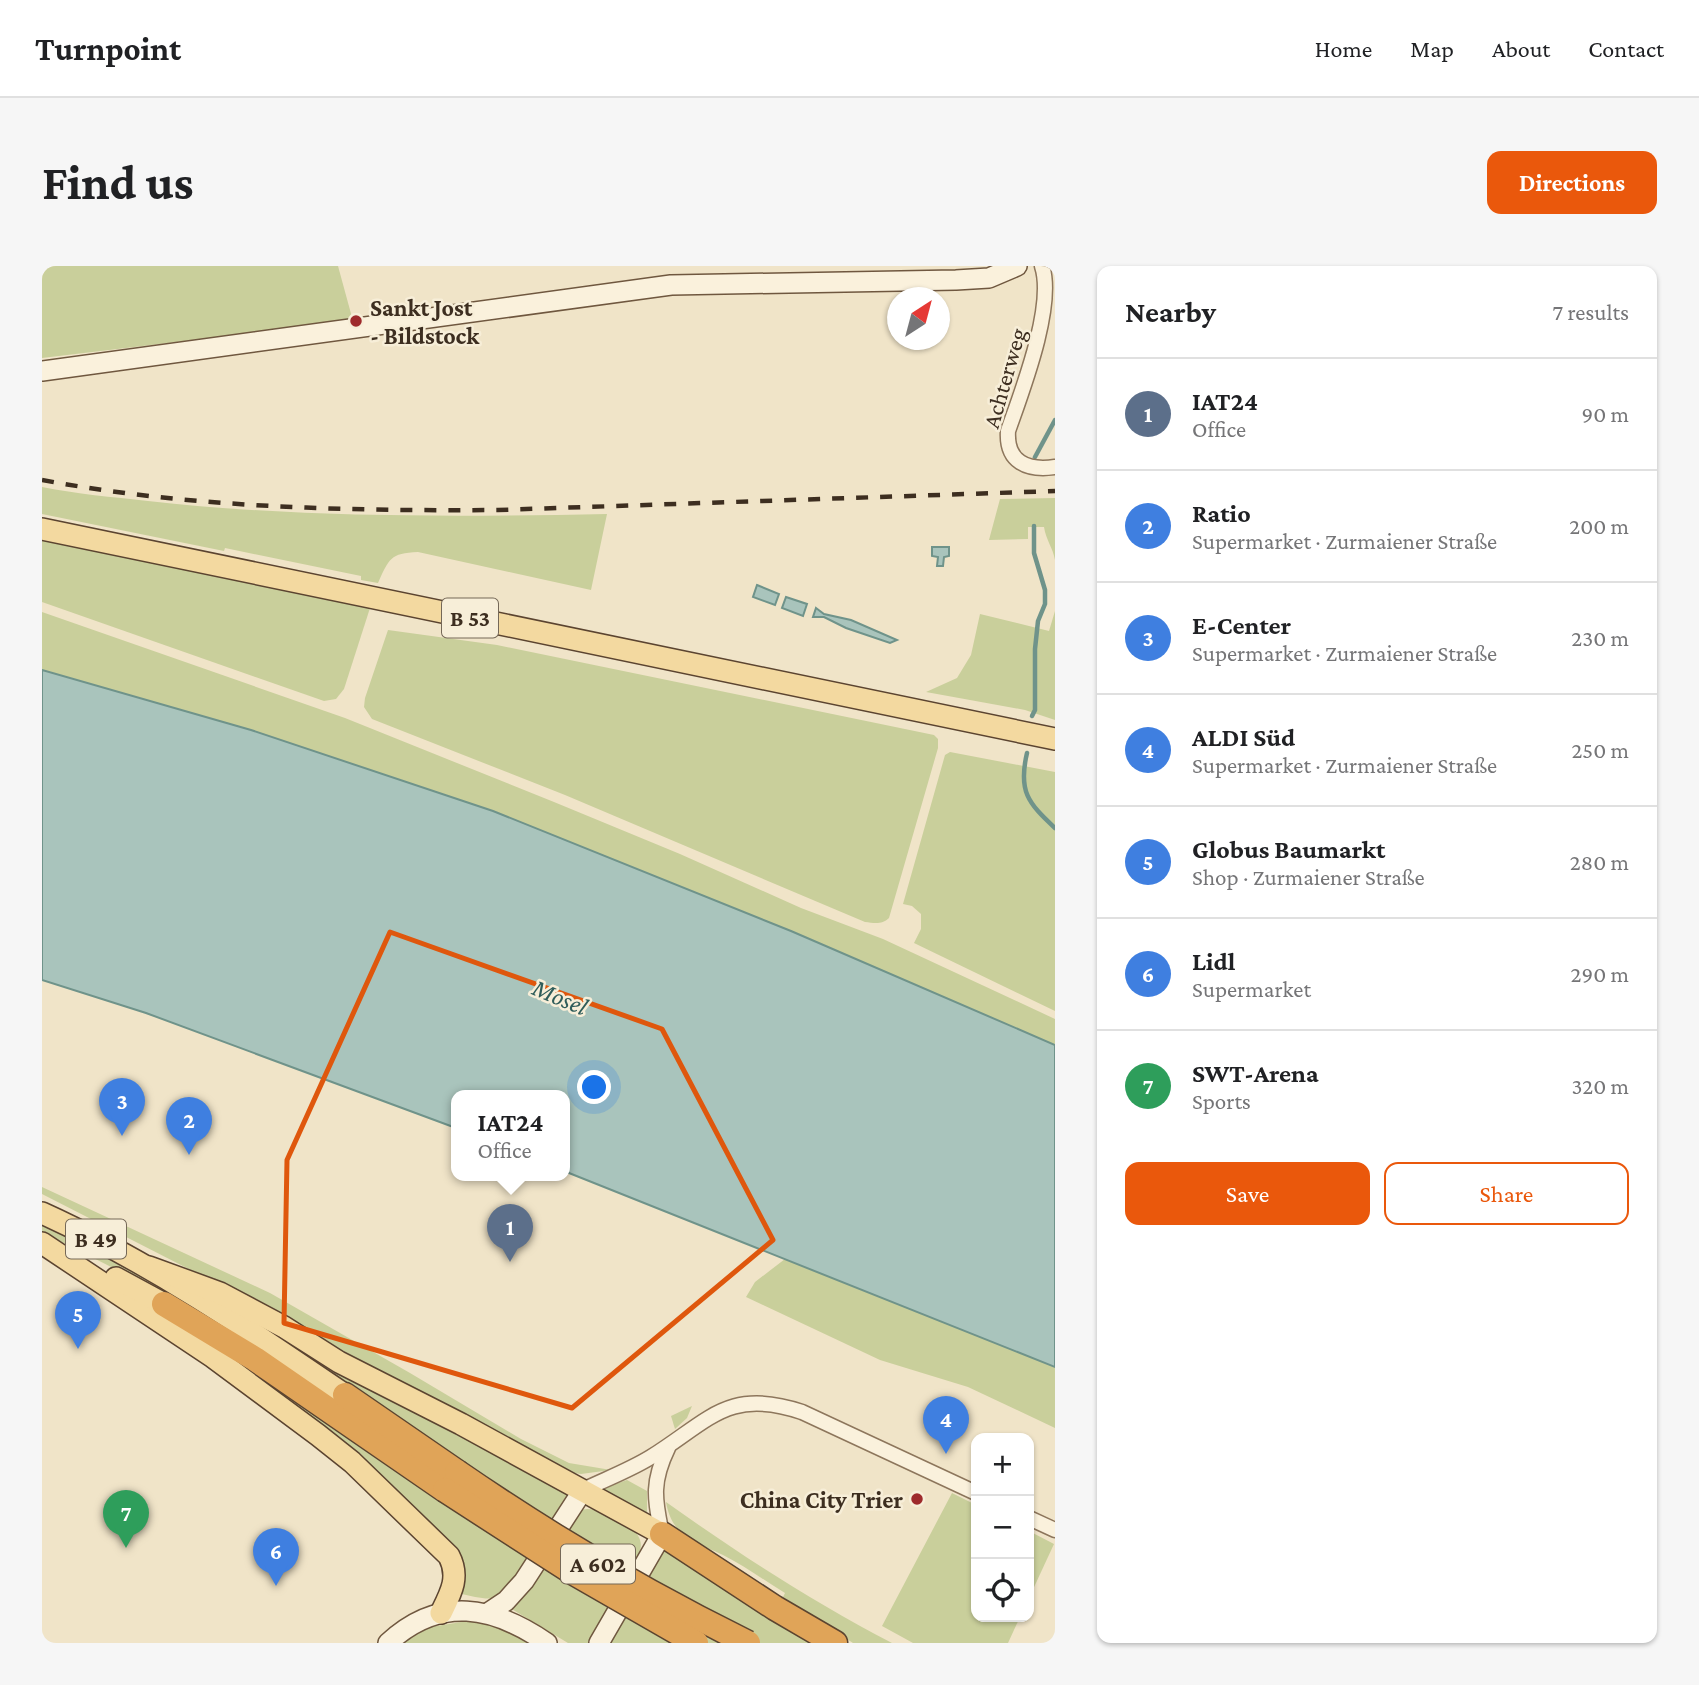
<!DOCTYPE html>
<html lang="en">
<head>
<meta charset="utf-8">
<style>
	:root { --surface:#fff; --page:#f6f6f6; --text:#202124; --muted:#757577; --line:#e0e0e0; --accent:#ea580c }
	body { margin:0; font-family:"Crimson Pro",serif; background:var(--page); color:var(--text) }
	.controls { position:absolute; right:21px; bottom:21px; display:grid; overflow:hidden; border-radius:14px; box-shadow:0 2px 5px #0004 }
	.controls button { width:63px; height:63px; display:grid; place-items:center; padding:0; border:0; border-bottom:2px solid var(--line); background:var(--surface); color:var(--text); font:35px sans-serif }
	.compass { position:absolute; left:845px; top:21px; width:63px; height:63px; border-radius:50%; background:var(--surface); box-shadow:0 2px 5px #0004; rotate:36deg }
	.you { position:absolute; left:553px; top:822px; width:24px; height:24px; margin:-18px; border:5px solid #fff; border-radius:50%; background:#1a73e8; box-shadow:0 0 0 10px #1a73e833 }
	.badge { display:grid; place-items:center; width:46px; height:46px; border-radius:50%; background:var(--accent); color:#fff; font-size:23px; font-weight:700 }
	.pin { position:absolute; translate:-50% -58px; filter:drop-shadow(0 2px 4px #0008) }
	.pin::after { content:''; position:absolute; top:37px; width:24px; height:21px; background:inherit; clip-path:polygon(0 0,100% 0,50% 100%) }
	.popup { position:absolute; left:409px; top:824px; width:119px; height:91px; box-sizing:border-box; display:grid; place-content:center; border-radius:14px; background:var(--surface); filter:drop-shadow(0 2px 5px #0005); font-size:23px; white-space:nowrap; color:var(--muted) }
	.popup b { font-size:26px; color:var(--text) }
	.popup::after { content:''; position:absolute; left:50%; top:100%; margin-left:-14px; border:14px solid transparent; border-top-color:var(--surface) }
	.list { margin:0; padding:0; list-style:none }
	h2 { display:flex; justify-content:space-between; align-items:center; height:91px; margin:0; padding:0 28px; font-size:30px }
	h2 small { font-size:23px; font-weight:400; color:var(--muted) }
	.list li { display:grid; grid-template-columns:46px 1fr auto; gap:21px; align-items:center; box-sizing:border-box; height:112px; padding:0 28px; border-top:2px solid var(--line) }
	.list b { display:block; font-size:26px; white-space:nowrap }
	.list p { margin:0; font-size:23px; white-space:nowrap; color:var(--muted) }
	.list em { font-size:23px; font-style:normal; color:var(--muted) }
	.actions { display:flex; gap:14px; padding:21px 28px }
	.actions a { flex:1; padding:16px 0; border:2px solid var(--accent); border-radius:14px; text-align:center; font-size:24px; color:var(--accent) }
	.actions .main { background:var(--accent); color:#fff }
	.icon { flex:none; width:38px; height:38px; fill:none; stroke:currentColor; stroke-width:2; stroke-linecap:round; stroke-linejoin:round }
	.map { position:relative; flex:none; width:1013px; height:1377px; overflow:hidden; border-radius:14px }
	header { display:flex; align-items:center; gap:42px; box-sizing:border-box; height:98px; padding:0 35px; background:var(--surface); border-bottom:2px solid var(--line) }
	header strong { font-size:33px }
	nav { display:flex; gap:38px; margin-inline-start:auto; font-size:24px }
	.intro { display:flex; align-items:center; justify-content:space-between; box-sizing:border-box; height:168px; padding:0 42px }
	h1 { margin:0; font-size:49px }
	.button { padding:18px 32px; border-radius:14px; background:var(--accent); color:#fff; font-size:24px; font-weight:700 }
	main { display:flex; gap:42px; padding:0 42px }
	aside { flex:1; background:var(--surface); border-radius:14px; box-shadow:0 2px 5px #0004 }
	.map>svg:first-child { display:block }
	.green { fill:#c9cf9b }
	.water { fill:#a9c4bc; stroke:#6f938a; stroke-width:2 }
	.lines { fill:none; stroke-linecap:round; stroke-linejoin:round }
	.stream { stroke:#6f938a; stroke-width:4.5 }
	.street-casing { stroke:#8d765c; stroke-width:17 }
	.secondary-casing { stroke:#6f573f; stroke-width:22 }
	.primary-casing { stroke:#5b4430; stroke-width:24 }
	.highway-casing { stroke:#5b4430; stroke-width:27 }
	.street { stroke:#faf1dc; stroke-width:14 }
	.secondary { stroke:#faf1dc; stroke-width:19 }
	.primary { stroke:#f3d9a0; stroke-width:21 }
	.highway { stroke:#e0a458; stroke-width:24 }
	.rail { stroke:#3d2e20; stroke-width:4.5; stroke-dasharray:12 12; stroke-linecap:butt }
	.highway-bridge-casing { stroke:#5b4430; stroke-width:27; stroke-linecap:butt }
	.highway-bridge { stroke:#e0a458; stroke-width:24 }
	.marked { fill:none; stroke:#df570d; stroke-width:5; stroke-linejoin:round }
	.poi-dot { fill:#9e2a2b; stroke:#f7eed8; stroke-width:2.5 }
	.labels { text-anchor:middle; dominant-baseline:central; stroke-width:5; stroke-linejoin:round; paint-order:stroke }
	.shield { fill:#f7eed8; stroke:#756857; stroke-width:2 }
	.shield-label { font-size:23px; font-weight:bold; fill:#3d2e20 }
	.poi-label { font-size:24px; font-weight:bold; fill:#3d2e20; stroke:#f7eed8; text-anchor:start }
	.street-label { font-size:24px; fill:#3d2e20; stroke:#f7eed8 }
	.water-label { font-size:26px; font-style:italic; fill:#2f5d5a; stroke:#f7eed8 }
</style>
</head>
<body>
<header>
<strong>Turnpoint</strong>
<nav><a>Home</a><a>Map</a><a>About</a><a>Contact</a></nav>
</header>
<div class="intro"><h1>Find us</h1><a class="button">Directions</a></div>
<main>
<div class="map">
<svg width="1013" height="1377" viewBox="0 0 1013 1377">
	<rect width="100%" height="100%" fill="#f0e4c8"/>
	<g class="green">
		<polygon points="0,0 296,0 311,55 0,92"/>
		<path d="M 0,221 C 35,228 70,231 106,235 C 258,252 412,251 565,248 L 549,324 L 376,286 C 348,287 347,293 336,317 L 319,314 L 319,310 L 183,282 L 182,285 L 0,248 Z"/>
		<path d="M 1013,232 L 1013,294 C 1011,282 1004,274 1002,261 L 986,261 L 986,273 L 947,274 L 958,233 Z"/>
		<polygon points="0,272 328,342 302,423 294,433 282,435 0,336"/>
		<polygon points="1013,345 1013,454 983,444 884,426 915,412 929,389 938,348 1007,365"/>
		<polygon points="0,346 303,452 512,536 638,588 759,642 841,673 1013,753 1013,779 749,665 451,545 209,464 0,404"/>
		<path d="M 346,364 L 455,379 L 892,469 L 896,473 L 896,482 L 847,652 C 840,659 832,657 823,656 L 523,529 L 330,453 L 322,441 L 323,432 Z"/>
		<polygon points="908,486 1013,506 1013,745 872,677 879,663 879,648 870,640 861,638 903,489"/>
		<polygon points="0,921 228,1027 368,1107 479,1173 527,1197 569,1204 539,1208 525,1206 413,1147 346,1108 301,1087 225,1043 0,928"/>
		<polygon points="0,954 43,975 184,1059 0,966"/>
		<polygon points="743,993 1013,1101 1013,1162 926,1121 838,1094 704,1031 713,1016"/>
		<path d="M 193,1044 L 524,1224 L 526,1229 L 520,1241 C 507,1262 476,1326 453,1332 C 443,1334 430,1330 420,1328 L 422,1305 L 420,1295 L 159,1070 Z"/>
		<polygon points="650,1140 645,1152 633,1163 629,1150"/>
		<polygon points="585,1214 605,1225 605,1248 559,1223"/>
		<polygon points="910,1227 934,1239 934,1351 978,1351 966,1377 871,1377 840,1360"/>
		<path d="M 624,1236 C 697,1288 771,1336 850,1377 L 811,1377 L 741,1331 L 743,1327 C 723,1315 703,1300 681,1289 C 654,1276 630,1271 624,1236 Z"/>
		<path d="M 545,1243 C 562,1243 592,1256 598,1274 C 600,1280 598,1285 597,1291 L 550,1377 L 526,1377 L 468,1342 L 487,1323 L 537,1244 Z"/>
		<polygon points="987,1265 1012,1278 987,1332"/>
		<polygon points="620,1282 777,1377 563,1377"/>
		<polygon points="426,1355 456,1359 491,1377 360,1377 388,1361"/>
	</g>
	<g class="water">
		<polygon points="890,281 907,281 907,290 902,291 901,300 895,300 896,291 890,290"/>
		<polygon points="715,319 737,328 733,339 711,331"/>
		<polygon points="744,331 765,338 761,350 740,342"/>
		<polygon points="774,342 782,348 809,354 855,374 848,377 804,362 782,351 771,351"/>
		<polygon points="0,404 209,464 451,545 749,665 1013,779 1013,1101 522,905 522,830 414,830 414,862 104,747 0,714"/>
	</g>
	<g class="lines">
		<g class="stream">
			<polyline points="993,191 1013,154"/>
			<polyline points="990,450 993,444 993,383 996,355 1003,338 1003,324 992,287 992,260"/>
			<path d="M 985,487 C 976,525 986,537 1013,562"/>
		</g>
		<defs>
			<g id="street">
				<path d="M 1000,0 C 1013,40 980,125 966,165 C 964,196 985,205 1013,201"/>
				<path d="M 541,1224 C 564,1213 588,1204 609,1191 C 667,1155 686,1121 760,1146 L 934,1227"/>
				<polyline points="987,1252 1013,1264"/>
				<path d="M 620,1268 C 612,1232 610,1215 626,1182"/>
			</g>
			<g id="secondary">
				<polyline points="0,105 629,19 914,14 947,12 975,0"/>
				<polyline points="446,1347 464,1335 482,1315 541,1224"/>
				<path d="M 346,1377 C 398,1329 451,1340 505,1377"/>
				<polyline points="557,1377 620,1268"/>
			</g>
			<g id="primary">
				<polyline points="0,263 1013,473"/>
				<path d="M 0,947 C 108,996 205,1062 303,1129"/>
				<path d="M 0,977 L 171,1091 L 276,1169 L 310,1196 L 407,1290 C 418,1311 409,1327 399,1347"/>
				<polyline points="107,1001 178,1027 242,1061 297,1096 419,1158 620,1268"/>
				<polyline points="74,1012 122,1038"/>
			</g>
			<g id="highway">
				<polyline points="122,1038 213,1093 403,1224"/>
				<polyline points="303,1129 415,1206"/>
				<polyline points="620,1268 733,1342 793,1377"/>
			</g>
		</defs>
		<use href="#street" class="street-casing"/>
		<use href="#secondary" class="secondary-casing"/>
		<use href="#primary" class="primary-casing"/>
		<use href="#highway" class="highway-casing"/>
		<use href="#street" class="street"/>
		<use href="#secondary" class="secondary"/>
		<use href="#primary" class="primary"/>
		<use href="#highway" class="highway"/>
		<path class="rail" d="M 0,214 C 150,242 304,245 456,244 L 1013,225"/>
		<defs>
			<g id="highway-bridge">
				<path d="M 415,1206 C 508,1270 604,1327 706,1377"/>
				<polyline points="403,1224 527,1304 654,1377"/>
			</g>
		</defs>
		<use href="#highway-bridge" class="highway-bridge-casing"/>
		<use href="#highway-bridge" class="highway-bridge"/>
	</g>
	<path class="marked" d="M 348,666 L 620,763 L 731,974 L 530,1142 L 242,1057 L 245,894 Z"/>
	<g class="poi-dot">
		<circle cx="314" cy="55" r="7"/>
		<circle cx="875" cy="1233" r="7"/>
	</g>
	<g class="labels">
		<g class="shield">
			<rect x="400" y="332.5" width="56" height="39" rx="5"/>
			<rect x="24" y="953.5" width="60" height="39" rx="5"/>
			<rect x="519" y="1278.5" width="74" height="39" rx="5"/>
		</g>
		<g class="shield-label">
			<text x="428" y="352">B 53</text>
			<text x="54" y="973">B 49</text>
			<text x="556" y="1298">A 602</text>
		</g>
		<g class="poi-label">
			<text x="328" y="41">Sankt Jost<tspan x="328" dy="28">- Bildstock</tspan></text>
			<text x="861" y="1233" text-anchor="end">China City Trier</text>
		</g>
		<g class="street-label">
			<text transform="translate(962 112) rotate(-74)">Achterweg</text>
		</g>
		<g class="water-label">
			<text transform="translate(518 731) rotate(23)">Mosel</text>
		</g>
	</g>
</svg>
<div class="controls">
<button>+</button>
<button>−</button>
<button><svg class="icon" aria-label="locate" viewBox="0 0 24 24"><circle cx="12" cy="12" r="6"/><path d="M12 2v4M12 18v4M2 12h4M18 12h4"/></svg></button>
</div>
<svg class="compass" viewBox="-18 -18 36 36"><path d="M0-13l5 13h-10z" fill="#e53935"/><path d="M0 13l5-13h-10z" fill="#757577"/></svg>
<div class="you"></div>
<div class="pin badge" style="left:468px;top:996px;background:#5c6f8a">1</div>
<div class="popup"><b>IAT24</b>Office</div>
<div class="pin badge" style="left:147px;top:889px;background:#3f7fe0">2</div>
<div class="pin badge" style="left:80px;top:870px;background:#3f7fe0">3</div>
<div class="pin badge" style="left:904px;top:1188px;background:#3f7fe0">4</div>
<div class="pin badge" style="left:36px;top:1083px;background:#3f7fe0">5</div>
<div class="pin badge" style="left:234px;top:1320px;background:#3f7fe0">6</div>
<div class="pin badge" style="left:84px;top:1282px;background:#2e9e5b">7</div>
</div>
<aside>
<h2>Nearby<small>7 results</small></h2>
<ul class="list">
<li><span class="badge" style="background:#5c6f8a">1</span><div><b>IAT24</b><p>Office</p></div><em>90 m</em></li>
<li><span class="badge" style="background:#3f7fe0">2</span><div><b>Ratio</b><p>Supermarket · Zurmaiener Straße</p></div><em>200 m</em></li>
<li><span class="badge" style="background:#3f7fe0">3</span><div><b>E-Center</b><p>Supermarket · Zurmaiener Straße</p></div><em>230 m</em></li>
<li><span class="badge" style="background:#3f7fe0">4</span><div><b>ALDI Süd</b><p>Supermarket · Zurmaiener Straße</p></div><em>250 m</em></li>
<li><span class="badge" style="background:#3f7fe0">5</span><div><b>Globus Baumarkt</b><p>Shop · Zurmaiener Straße</p></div><em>280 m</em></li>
<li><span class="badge" style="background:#3f7fe0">6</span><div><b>Lidl</b><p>Supermarket</p></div><em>290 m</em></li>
<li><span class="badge" style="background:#2e9e5b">7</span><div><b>SWT-Arena</b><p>Sports</p></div><em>320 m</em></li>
</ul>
<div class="actions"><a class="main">Save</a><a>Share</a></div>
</aside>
</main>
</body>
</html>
